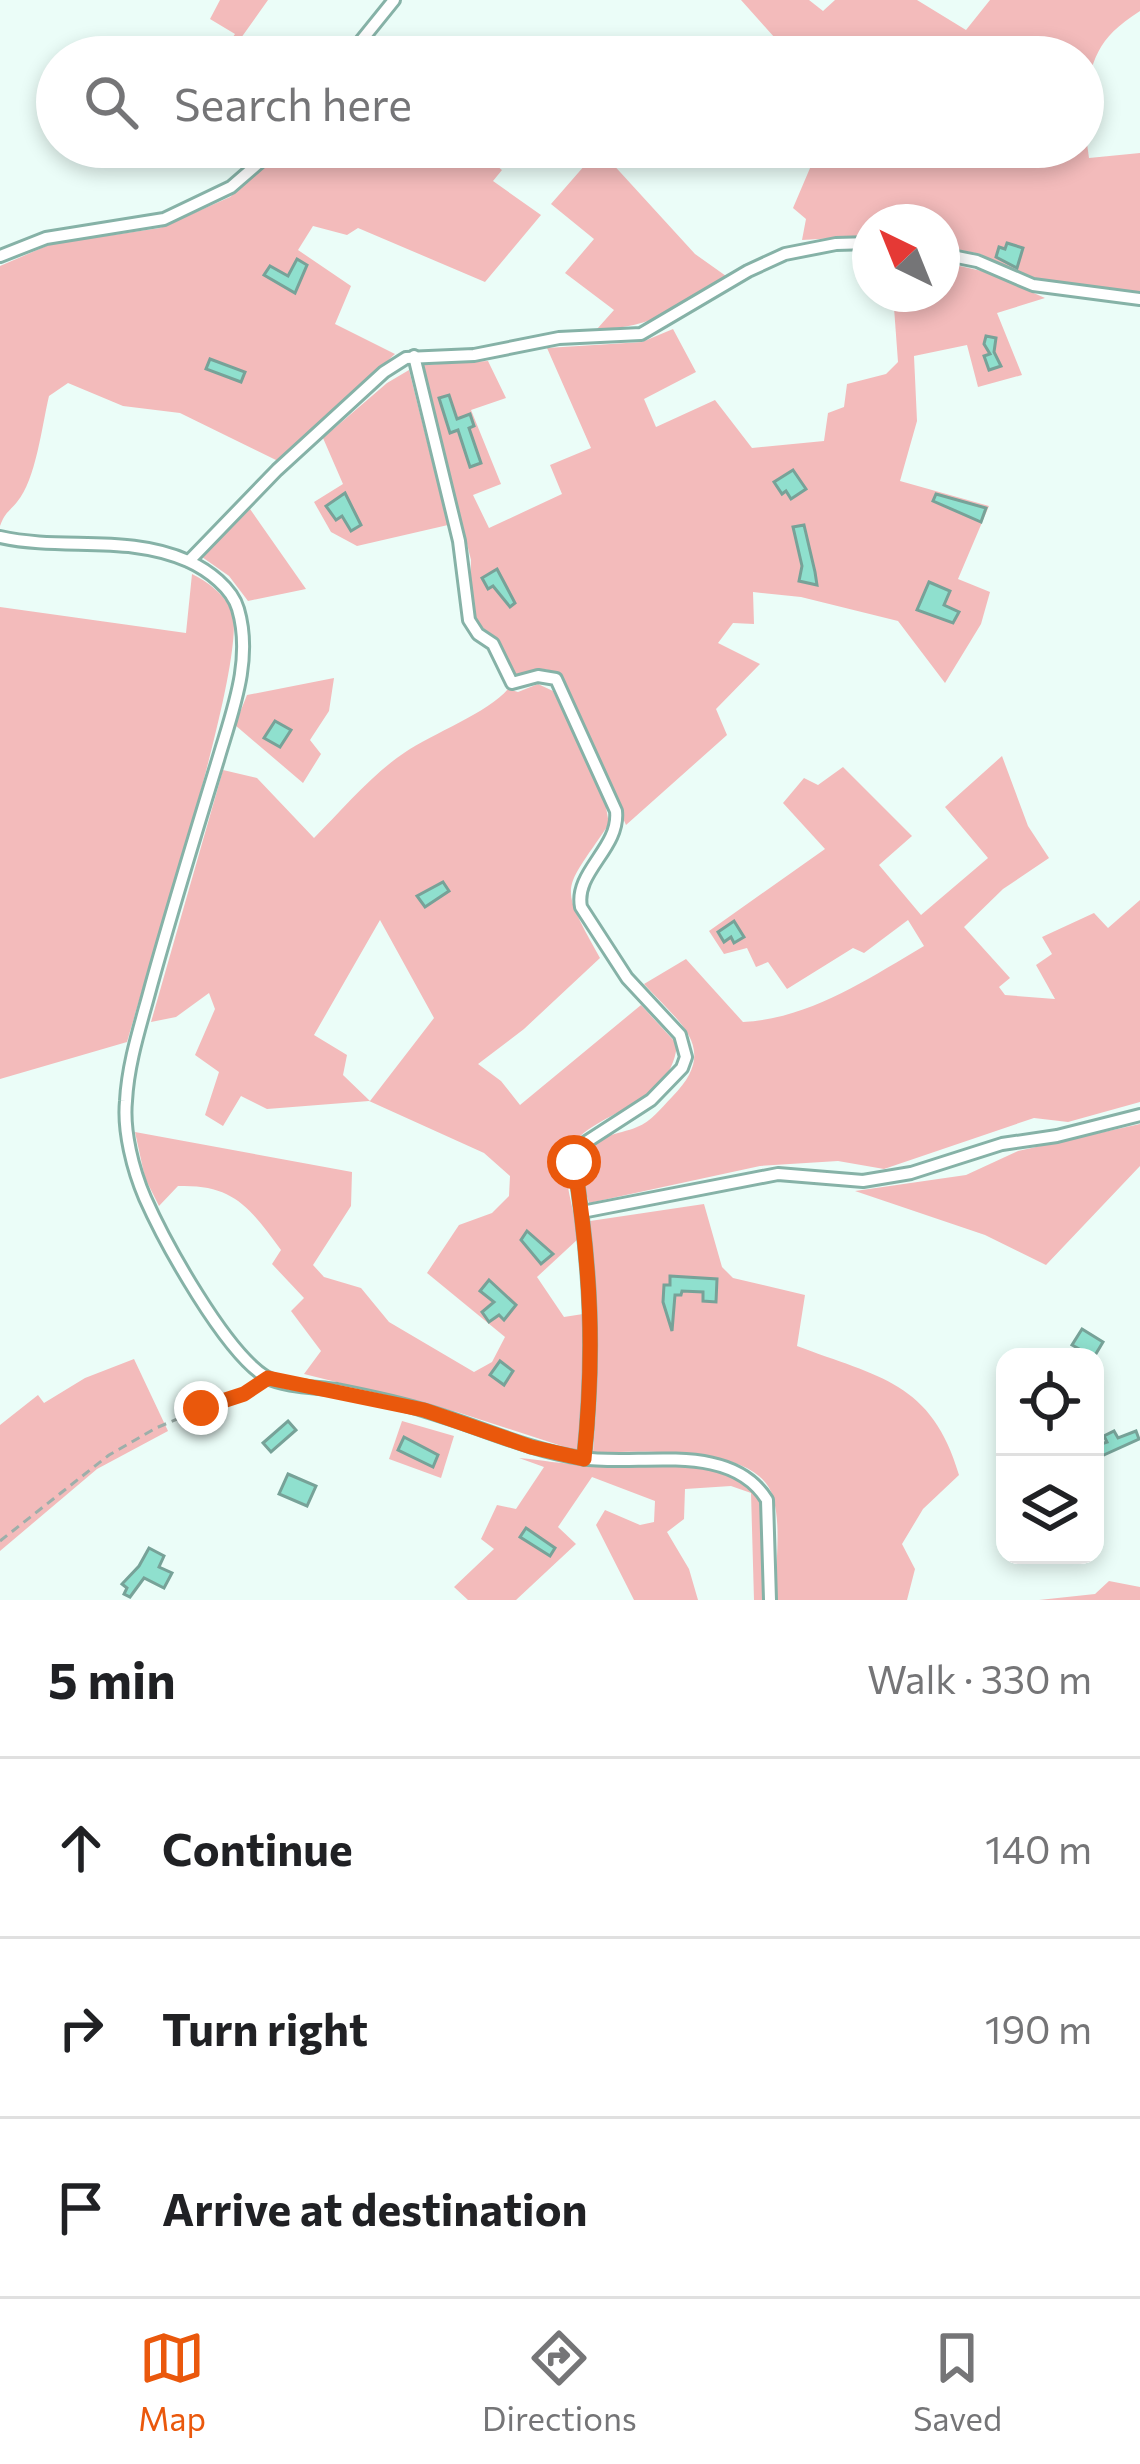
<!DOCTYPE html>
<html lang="en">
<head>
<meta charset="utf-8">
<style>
	:root { --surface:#fff; --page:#f6f6f6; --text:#202124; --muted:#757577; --line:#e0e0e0; --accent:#ea580c }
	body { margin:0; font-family:Commissioner,sans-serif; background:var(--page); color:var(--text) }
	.controls { position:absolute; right:36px; bottom:36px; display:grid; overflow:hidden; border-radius:24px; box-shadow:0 6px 18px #0003 }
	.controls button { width:108px; height:108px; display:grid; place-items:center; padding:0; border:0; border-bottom:3px solid var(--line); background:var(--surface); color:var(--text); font:60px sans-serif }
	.compass { position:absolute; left:852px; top:204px; width:108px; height:108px; border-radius:50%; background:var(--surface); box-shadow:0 6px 18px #0003; rotate:317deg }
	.stop { position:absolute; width:36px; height:36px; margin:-27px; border:9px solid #ea580c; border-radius:50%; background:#fff }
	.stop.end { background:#ea580c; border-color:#fff; box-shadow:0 3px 12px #0008 }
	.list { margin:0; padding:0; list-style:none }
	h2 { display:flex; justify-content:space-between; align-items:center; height:156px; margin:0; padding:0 48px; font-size:51px }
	h2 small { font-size:39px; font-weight:400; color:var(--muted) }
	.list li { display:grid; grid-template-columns:78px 1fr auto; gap:36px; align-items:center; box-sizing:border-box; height:180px; padding:0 48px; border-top:3px solid var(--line) }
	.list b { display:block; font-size:45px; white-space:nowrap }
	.list em { font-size:39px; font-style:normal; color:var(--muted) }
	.icon { flex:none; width:66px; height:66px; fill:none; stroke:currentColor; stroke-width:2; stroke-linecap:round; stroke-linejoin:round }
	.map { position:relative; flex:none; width:1140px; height:1600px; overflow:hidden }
	.search { position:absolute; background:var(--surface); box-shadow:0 6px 18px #0003; left:36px; right:36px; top:36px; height:132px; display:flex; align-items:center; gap:30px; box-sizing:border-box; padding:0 42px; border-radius:66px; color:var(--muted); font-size:45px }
	.sheet { height:696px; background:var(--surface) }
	nav { display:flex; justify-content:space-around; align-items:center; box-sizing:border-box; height:168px; border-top:3px solid var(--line); background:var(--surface); font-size:33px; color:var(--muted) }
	nav a { display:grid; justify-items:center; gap:6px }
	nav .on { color:var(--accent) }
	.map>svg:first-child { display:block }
	.green { fill:#f3bbbb; fill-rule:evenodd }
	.building { fill:#8fe0ce; stroke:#77a298; stroke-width:3 }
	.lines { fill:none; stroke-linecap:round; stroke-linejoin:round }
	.street-casing { stroke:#86b2a7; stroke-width:16 }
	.path { stroke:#9dafaa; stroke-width:3; stroke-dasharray:9 6; stroke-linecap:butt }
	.street { stroke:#fff; stroke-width:10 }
	.route { stroke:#ea580c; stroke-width:15 }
</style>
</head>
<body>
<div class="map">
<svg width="1140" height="1600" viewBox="0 0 1140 1600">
	<rect width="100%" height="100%" fill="#ebfdf8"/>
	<g class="green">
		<polygon points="220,0 268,0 241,38 264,57 219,57 235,34 210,19"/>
		<path d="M 741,0 L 809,0 L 823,11 L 835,0 L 917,0 L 966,30 L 990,0 L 1140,0 L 1140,11 C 1096,39 1092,59 1083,108 L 1083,57 L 792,57 Z"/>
		<polygon points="1083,115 1089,158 1140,153 1140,293 1067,290 1033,282 980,254 942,246 942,222 870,222 870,236 802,240 806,219 793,208 819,147 1083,147"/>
		<path d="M 285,147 L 421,147 L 438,159 L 448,147 L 473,147 L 502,170 L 493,181 L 541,215 L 485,282 L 358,228 L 347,235 L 313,226 L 298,250 L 351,286 L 335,324 L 395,354 L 278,461 L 180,413 L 123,406 L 68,383 L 49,396 C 42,425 36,480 17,502 C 9,512 5,512 0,526 L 0,266 L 51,244 L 160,228 L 230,197 Z"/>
		<path d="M 599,149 L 695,254 L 726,276 C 680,307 654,328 597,329 L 614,310 L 565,273 L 594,239 L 551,204 Z"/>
		<polygon points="942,262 986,272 1045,298 997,313 1022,375 978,387 967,345 914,356 917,421 900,481 989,506 958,579 990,592 981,624 945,683 898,621 801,597 753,592 754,624 733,623 718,643 760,664 716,709 727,735 626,825 560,674 545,669 513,677 497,639 475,622 470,591 471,560 423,365 488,361 506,398 471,410 501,484 473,495 489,528 562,494 550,465 591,448 547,348 642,342 673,329 696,372 644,399 656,427 715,400 752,448 824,441 828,413 844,407 847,384 886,374 898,362 893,294 942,294"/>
		<polygon points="409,370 448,525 357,546 331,532 314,502 343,484 323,438 387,383"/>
		<polygon points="250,509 306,589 248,601 229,576 202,557"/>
		<path d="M 192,574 C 207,581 225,595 232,611 C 249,659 146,974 127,1042 L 0,1079 L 0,607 L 186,633 Z"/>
		<polygon points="334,678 329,711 310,740 321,754 303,783 235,725 247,695"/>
		<path d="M 538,684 L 553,691 L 604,796 L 609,824 C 562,894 558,882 600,958 L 524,1029 L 478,1064 L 501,1081 L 520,1105 L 641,1005 L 677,1044 C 671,1116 569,1111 566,1164 C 565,1187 576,1216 578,1239 L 537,1277 L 564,1317 L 583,1314 L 586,1383 L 580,1452 L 457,1412 L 304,1374 L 321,1351 L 291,1311 L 304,1298 L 272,1264 L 281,1250 C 250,1208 234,1184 178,1186 L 159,1206 L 145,1178 L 135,1132 L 352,1172 L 351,1206 L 313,1265 L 324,1277 L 361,1288 L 389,1322 L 474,1372 L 492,1362 L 505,1337 L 427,1273 L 459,1225 L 492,1213 L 509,1196 L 510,1176 L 484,1153 L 369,1101 L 267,1109 L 241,1096 L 223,1126 L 205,1115 L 219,1072 L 195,1055 L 215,1009 L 209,993 L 176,1017 L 151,1022 L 223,770 L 257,778 L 314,838 C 342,810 371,775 404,753 C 433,733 488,713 508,689 L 518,692 ZM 380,920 L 434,1018 L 370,1101 L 343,1075 L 347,1055 L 314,1035 Z"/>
		<path d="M 1002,756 L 1028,826 L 1049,858 L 1003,889 L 964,927 L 1010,978 L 999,987 L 1005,995 L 1055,999 L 1036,965 L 1052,954 L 1042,937 L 1094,913 L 1108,928 L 1140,900 L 1140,1102 L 1068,1122 L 1034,1118 L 884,1169 L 838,1161 L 760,1166 L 589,1203 C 585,1188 578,1173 583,1157 C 590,1135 619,1135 637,1127 C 651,1122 661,1108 672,1097 C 721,1048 679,1023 644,984 L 686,959 L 743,1022 C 811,1018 866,980 924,946 L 908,920 L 864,953 L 853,948 L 787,989 L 768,962 L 756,967 L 747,948 L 724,954 L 709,931 L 825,849 L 783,803 L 804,778 L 818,785 L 843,767 L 912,836 L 879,865 L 921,915 L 988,858 L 945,807 Z"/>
		<polygon points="1140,1124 1140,1166 1046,1265 985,1235 855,1191 966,1175 1018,1151"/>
		<path d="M 704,1204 L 722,1267 L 733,1278 L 805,1295 L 797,1346 C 879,1377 932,1382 959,1475 L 923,1509 L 902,1544 L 915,1569 L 907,1600 L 775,1600 C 775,1568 782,1528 773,1497 C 757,1442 639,1453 593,1452 L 597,1395 L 590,1221 Z"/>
		<polygon points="134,1359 168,1431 97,1469 0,1551 0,1425 38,1395 44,1403 85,1378"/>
		<polygon points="402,1421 454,1436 441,1478 389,1459"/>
		<path d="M 519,1458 C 541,1460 563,1464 584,1465 C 624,1466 742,1453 760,1498 C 772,1529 765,1568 764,1600 L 754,1600 L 751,1493 L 731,1486 L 685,1489 L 684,1519 L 667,1532 L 689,1569 L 698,1600 L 634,1600 L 596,1525 L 605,1510 L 640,1525 L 654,1522 L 655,1501 L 592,1477 L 558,1527 L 576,1544 L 516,1600 L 468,1600 L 454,1587 L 494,1549 L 481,1539 L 497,1505 L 516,1509 L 544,1467 Z"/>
		<polygon points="1109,1581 1140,1587 1140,1600 1039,1600 1095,1594"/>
	</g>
	<g class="building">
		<polygon points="1007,243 1023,248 1017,268 996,257 999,247 1005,249"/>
		<polygon points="297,259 307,265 295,293 264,275 270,266 288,276"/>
		<polygon points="986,336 996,338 994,352 1001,366 989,370 984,356 990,354 984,344"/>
		<polygon points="210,359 245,372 241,382 206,369"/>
		<polygon points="449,395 457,419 470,414 474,426 469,428 481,463 470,467 458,430 450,433 439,398"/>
		<polygon points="793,470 806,489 791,499 786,491 782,494 774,482"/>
		<polygon points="345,493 361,525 351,531 342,516 336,520 326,506"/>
		<polygon points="936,494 986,508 981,522 933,501"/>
		<polygon points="804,525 815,572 817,585 799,581 802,566 793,527"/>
		<polygon points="497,569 515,603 510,607 493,586 488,589 482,578"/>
		<polygon points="929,582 950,591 944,605 959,612 953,623 917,610"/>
		<polygon points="275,721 291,730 280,747 264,738"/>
		<polygon points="443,882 449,891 425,907 417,896"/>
		<polygon points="734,921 744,937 734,943 731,937 724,942 718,932"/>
		<polygon points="527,1231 553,1254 541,1264 521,1240"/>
		<polygon points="670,1276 717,1279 716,1302 703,1301 703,1292 682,1291 681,1295 675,1295 672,1331 663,1302 664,1285 670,1285"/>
		<polygon points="489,1280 516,1305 504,1320 499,1315 489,1322 482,1312 494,1302 480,1291"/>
		<polygon points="1082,1329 1103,1342 1094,1357 1072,1345"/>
		<polygon points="500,1361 513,1371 504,1385 490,1375"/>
		<polygon points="288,1421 296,1430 271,1452 263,1443"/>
		<polygon points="1114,1431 1118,1438 1136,1431 1139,1439 1095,1459 1095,1446 1107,1442 1104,1436"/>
		<polygon points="404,1437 438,1455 433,1467 398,1450"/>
		<polygon points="288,1474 316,1486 307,1506 279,1494"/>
		<polygon points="526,1528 555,1548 550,1556 520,1537"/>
		<polygon points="149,1548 164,1556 159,1567 172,1573 164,1588 144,1578 130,1597 124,1594 127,1588 122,1584 139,1566"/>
	</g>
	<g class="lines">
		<defs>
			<g id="street">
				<polyline points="348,57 394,0"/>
				<polyline points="942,254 977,261 1033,285 1140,299"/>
				<polyline points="0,256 46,238 164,219 231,187 277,147"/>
				<path d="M 414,356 L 459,541 L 469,620 L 478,634 L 493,644 L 512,683 L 538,676 L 556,679 L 616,811 C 620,848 574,872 581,907 L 627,978 L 680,1035 L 686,1057 L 682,1068 L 651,1100 L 580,1146 L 574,1162 C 591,1267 595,1353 584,1459"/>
				<path d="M 0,537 C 62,551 128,534 188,561 C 208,570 232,588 238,609 C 253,660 232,712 218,760 C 195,835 172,910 151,986 C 141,1024 128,1062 126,1101 C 123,1131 133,1170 145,1198 C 165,1243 225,1352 266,1377 C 284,1387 317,1387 337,1390 C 367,1396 397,1402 426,1411 C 478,1426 527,1450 581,1458 C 640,1467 730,1440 767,1500 L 770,1600"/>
				<polyline points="189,561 277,470 384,372 406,358 474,355 559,338 641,334 748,271 785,254 836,244 870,243"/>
				<polyline points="582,1212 778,1174 863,1181 911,1173 1002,1144 1057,1136 1140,1115"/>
			</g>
		</defs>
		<use href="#street" class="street-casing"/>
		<polyline class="path" points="0,1541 109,1455 156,1428 256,1386"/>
		<use href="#street" class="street"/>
	</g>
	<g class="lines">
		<path class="route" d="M 201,1408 L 244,1394 L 268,1378 L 424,1410 L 531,1447 L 584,1459 C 595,1353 591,1268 574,1162"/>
	</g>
</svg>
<div class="controls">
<button><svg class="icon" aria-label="locate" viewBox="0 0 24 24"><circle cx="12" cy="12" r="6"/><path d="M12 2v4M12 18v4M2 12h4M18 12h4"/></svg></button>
<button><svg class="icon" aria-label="layers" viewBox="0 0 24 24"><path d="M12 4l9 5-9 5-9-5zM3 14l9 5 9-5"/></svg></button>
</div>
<svg class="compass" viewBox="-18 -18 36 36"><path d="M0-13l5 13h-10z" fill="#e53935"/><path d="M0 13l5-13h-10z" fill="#757577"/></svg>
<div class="stop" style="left:574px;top:1162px"></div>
<div class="stop end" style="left:201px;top:1408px"></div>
<div class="search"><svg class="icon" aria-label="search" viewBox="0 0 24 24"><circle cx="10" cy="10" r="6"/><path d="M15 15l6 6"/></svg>Search here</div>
</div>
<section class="sheet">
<h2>5 min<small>Walk · 330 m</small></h2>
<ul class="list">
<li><svg class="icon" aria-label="ahead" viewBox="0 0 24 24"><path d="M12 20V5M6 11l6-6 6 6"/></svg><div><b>Continue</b></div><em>140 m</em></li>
<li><svg class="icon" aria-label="right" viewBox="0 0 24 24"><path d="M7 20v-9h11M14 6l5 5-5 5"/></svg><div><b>Turn right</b></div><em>190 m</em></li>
<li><svg class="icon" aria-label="arrive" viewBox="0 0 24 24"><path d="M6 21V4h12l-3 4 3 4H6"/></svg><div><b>Arrive at destination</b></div></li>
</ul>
</section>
<nav>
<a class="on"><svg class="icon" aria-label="map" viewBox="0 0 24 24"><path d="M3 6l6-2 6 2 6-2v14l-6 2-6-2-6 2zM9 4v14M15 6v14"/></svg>Map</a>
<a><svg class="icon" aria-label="directions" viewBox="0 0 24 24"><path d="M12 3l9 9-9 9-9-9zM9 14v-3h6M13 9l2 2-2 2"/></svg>Directions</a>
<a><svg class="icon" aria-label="saved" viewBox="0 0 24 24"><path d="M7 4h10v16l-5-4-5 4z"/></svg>Saved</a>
</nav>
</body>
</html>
